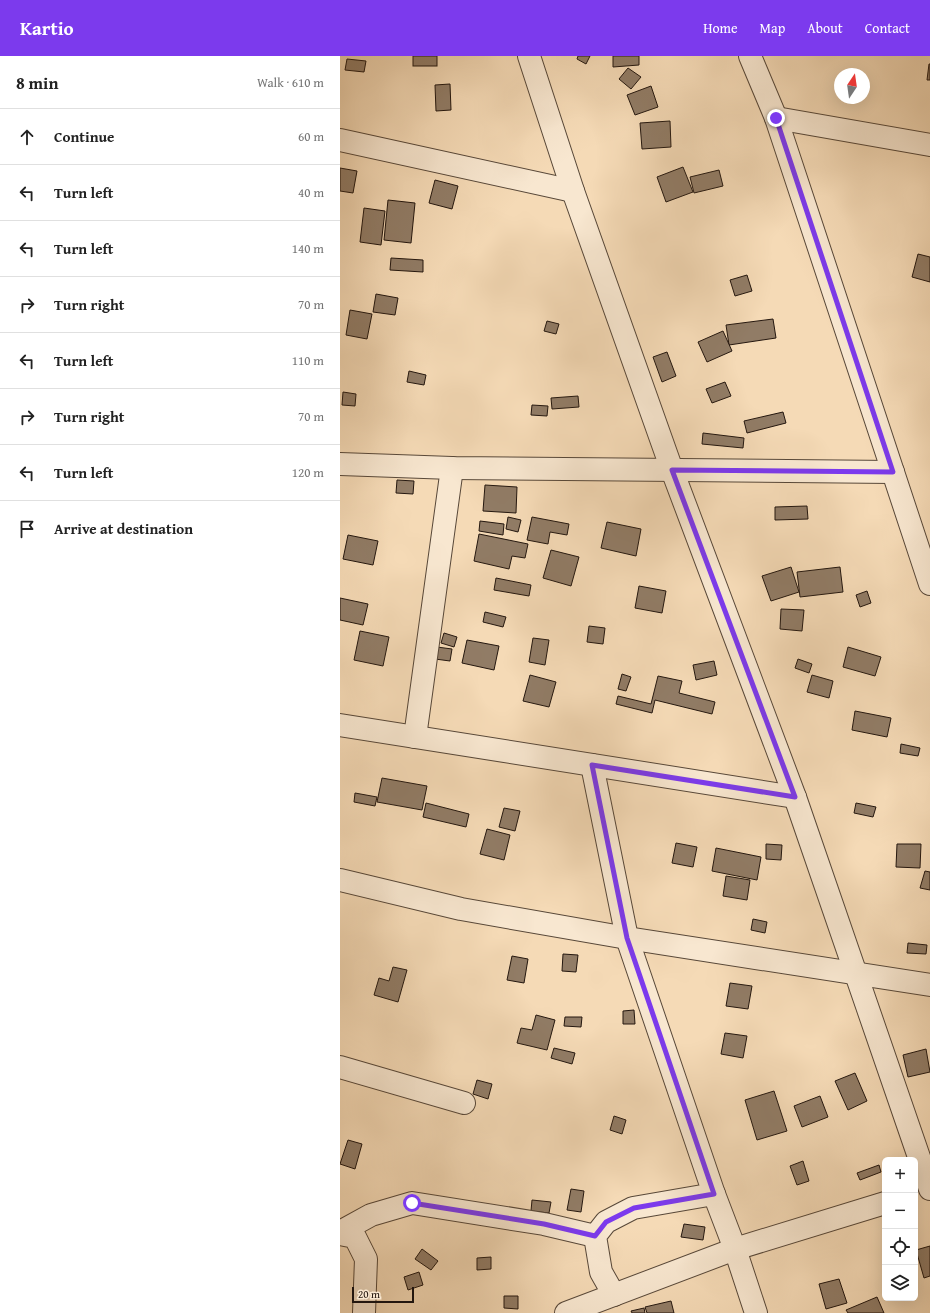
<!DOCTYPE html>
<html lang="en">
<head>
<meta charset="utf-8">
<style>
	:root { --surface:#fff; --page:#f6f6f6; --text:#222; --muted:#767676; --line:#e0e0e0; --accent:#7c3aed }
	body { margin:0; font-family:"Gentium Book Plus",serif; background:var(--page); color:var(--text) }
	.controls { position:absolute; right:12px; bottom:12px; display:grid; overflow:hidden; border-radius:6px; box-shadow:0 4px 16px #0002 }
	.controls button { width:36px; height:36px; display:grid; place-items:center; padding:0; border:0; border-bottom:1px solid var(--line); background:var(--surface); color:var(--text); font:20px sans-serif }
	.compass { position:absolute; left:494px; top:12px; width:36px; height:36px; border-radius:50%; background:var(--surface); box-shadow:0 4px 16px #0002; rotate:13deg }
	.scale { position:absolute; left:12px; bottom:10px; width:62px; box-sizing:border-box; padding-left:4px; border:2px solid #24170f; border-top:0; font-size:11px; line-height:14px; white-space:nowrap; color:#24170f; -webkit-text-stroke:3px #f8e7d0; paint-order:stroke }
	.stop { position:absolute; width:12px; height:12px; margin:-9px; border:3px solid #7c3aed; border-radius:50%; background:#fff }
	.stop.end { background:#7c3aed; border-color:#fff; box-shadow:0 1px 4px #0008 }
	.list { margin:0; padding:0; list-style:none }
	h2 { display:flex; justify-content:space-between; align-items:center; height:52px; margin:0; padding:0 16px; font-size:17px }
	h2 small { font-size:13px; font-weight:400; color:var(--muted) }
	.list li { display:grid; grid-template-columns:26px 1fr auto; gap:12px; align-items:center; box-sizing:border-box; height:56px; padding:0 16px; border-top:1px solid var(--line) }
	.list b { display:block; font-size:15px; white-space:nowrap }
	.list em { font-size:13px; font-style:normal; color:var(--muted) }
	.icon { flex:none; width:22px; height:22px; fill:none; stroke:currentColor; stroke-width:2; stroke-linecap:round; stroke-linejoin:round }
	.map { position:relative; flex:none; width:590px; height:1257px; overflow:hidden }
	header { display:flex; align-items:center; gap:24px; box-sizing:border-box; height:56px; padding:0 20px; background:var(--accent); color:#fff }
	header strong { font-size:19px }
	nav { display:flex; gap:22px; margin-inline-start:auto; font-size:14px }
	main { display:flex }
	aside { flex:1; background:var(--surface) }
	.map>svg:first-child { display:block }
	.building { fill:#917c66; stroke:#24170f }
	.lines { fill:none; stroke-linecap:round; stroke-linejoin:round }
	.minor-casing { stroke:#584839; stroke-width:24 }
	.minor { stroke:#f8e7d0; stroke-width:22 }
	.route { stroke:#7c3aed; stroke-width:5 }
</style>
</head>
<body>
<header>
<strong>Kartio</strong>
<nav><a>Home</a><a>Map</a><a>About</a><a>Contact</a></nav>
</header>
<main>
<aside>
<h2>8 min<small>Walk · 610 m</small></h2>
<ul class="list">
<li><svg class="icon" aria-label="ahead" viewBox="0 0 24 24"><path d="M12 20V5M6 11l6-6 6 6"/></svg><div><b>Continue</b></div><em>60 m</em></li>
<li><svg class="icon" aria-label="left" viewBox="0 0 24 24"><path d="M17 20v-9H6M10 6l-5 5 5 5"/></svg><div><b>Turn left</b></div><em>40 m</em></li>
<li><svg class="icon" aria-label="left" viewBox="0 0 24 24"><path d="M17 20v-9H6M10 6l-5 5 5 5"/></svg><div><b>Turn left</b></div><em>140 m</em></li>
<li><svg class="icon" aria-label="right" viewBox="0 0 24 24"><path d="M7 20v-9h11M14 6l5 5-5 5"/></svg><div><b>Turn right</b></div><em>70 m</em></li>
<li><svg class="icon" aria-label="left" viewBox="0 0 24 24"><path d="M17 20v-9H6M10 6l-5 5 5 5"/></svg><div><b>Turn left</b></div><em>110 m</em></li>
<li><svg class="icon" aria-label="right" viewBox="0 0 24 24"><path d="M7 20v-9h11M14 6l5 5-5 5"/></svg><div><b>Turn right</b></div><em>70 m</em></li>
<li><svg class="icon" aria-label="left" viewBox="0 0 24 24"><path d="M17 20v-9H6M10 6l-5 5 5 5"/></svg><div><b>Turn left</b></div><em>120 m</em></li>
<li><svg class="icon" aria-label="arrive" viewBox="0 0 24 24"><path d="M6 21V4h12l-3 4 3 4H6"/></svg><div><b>Arrive at destination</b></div></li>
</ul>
</aside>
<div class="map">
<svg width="590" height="1257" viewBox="0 0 590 1257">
	<rect width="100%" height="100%" fill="#f5dab6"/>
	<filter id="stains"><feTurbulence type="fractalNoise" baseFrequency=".005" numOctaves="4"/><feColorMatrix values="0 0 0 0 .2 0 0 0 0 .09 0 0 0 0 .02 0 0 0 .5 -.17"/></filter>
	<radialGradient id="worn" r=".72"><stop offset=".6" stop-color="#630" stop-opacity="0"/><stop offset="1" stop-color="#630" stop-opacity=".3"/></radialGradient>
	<g class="building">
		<rect x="73" y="0" width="24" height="10"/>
		<polygon points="238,0 250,0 246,8 237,3"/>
		<polygon points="273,0 299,0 299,9 273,11"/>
		<polygon points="7,3 26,5 24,16 5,14"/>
		<polygon points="589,8 590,8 590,24 587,24"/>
		<polygon points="288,12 301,21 291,33 279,23"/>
		<polygon points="110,28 111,54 96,55 95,29"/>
		<polygon points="311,30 318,51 295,59 287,39"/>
		<polygon points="330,65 331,91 302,93 300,67"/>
		<polygon points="343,111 353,136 326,146 317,121"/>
		<polygon points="0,112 17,115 13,137 0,135"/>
		<polygon points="379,114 383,130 354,137 350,121"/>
		<polygon points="95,124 118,130 112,153 89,147"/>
		<polygon points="48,144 75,147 71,187 44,184"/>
		<polygon points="24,152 45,155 41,189 20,186"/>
		<polygon points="578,198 590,201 590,226 572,221"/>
		<polygon points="51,202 83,204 83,216 50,214"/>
		<polygon points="407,219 412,235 395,240 390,224"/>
		<polygon points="36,238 58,242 55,259 33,256"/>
		<polygon points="10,254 32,258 27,283 6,279"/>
		<polygon points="433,263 436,282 389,289 386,269"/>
		<polygon points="207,265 219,268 216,278 204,275"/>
		<polygon points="383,275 392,295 367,306 358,286"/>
		<polygon points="327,296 336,320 322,326 313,301"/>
		<polygon points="69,315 86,319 84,329 67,326"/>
		<polygon points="385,326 391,340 372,347 366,333"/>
		<polygon points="3,336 16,338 15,350 2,349"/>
		<polygon points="238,340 239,351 212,353 211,342"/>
		<polygon points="192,349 208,350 207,360 191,359"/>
		<polygon points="443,356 446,367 407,377 404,365"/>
		<polygon points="363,377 404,382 403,392 362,388"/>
		<polygon points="57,424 74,425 73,438 56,437"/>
		<polygon points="145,429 177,431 176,457 143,455"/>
		<polygon points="467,450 468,463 435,464 435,451"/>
		<polygon points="168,461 181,464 178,476 166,473"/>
		<polygon points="192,461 229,468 227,479 210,476 208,488 187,484"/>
		<polygon points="140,465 164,468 163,479 139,475"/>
		<polygon points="267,466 301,473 296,500 261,492"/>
		<polygon points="139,478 188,488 185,502 172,500 169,513 134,505"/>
		<polygon points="8,479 38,485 33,509 3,503"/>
		<polygon points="211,494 239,501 231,530 203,522"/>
		<polygon points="451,511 459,536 431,545 422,520"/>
		<polygon points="500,511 503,536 460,541 457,516"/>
		<polygon points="156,522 191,529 189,540 154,534"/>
		<polygon points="299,530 326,535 322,557 295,552"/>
		<polygon points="527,535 531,547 520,551 516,539"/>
		<polygon points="0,542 28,548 23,569 0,564"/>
		<polygon points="441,553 464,554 462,575 440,573"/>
		<polygon points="145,556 166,561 163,571 143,566"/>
		<polygon points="249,570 265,572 263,588 247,586"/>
		<polygon points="20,575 49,581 43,610 14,604"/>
		<polygon points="104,577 117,581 114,591 101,587"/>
		<polygon points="193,582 209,584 205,609 189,606"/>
		<polygon points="127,584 159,590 154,614 122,607"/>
		<polygon points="97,591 112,593 110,605 95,603"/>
		<polygon points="508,591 541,601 535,620 503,611"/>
		<polygon points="458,603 472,608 469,617 455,612"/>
		<polygon points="374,605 377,619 356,624 353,609"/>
		<polygon points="282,618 291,621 286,635 278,633"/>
		<polygon points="190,619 216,626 209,651 183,645"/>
		<polygon points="472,619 493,625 489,642 467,636"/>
		<polygon points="318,620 342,625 339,637 375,646 372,658 315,644 312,657 276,648 278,640 311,648"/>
		<polygon points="515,655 551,662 547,681 512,674"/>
		<polygon points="561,688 580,692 578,700 560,697"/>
		<polygon points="42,722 87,730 82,754 37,746"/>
		<polygon points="15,737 37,741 35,750 14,746"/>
		<polygon points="86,747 129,758 126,771 83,761"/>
		<polygon points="516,747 536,751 533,761 514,757"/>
		<polygon points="164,752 180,755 175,775 159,771"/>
		<polygon points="147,773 170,779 164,804 140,798"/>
		<polygon points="336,787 357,791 353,811 332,807"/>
		<polygon points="426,788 442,789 441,804 426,803"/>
		<polygon points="557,788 581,788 580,812 556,811"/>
		<polygon points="376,792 421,801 417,824 372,815"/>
		<polygon points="585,815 590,816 590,834 580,832"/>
		<polygon points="386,820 410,824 407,844 383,840"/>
		<polygon points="413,863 427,866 425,877 411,874"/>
		<polygon points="568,887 587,889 586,898 567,897"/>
		<polygon points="223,898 238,899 236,916 222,915"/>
		<polygon points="172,900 188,903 184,927 167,924"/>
		<polygon points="53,911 67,914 58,946 34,939 39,922 49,925"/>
		<polygon points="390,927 412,930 408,953 386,950"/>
		<polygon points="294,954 295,968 283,968 283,955"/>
		<polygon points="196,959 215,964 207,994 177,987 181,972 192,974"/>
		<polygon points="225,961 242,961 241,971 224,970"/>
		<polygon points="385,977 407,980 403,1002 381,998"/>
		<polygon points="214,992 235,997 232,1008 211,1002"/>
		<polygon points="586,993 590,1016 568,1021 563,999"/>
		<polygon points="515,1017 527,1045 508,1054 495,1025"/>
		<polygon points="137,1024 152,1028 148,1043 133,1038"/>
		<polygon points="434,1035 447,1075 417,1084 405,1044"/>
		<polygon points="480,1040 488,1061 462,1071 454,1050"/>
		<polygon points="274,1060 286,1064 282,1078 270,1074"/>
		<polygon points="8,1084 22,1088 15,1113 0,1108"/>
		<polygon points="463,1105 469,1125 457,1129 450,1110"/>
		<polygon points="539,1109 541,1116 520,1124 517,1117"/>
		<polygon points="231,1133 244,1135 241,1156 227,1154"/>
		<polygon points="192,1144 211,1146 209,1157 191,1155"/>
		<polygon points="344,1168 365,1171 363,1184 341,1181"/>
		<polygon points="590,1190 590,1220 584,1222 576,1194"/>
		<polygon points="82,1193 98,1205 91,1214 75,1203"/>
		<polygon points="151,1201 151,1213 137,1214 137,1202"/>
		<polygon points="79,1216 83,1229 68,1234 64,1221"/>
		<polygon points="499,1223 507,1247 486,1253 479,1228"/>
		<polygon points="164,1240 178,1240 178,1253 164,1252"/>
		<polygon points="537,1241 544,1257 508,1257 506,1254"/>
		<polygon points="331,1245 334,1257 307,1257 305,1251"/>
		<polygon points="304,1252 305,1257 292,1257 291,1255"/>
	</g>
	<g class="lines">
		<defs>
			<g id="minor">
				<polyline points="189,0 233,135 332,414 455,741 590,1133"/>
				<polyline points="410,0 436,62 590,528"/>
				<polyline points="436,62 590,89"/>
				<polyline points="0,84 233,135"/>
				<polyline points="0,408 112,412 553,416"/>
				<polyline points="0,669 455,741"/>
				<polyline points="75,681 112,412"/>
				<polyline points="252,709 287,882 374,1138 395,1193 416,1257"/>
				<polyline points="0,824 121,853 287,882 590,929"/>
				<polyline points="0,1011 124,1047"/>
				<polyline points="0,1176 31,1159 72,1147 204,1168 255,1180"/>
				<polyline points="0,1178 15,1181 26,1203 24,1257"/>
				<polyline points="274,1239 261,1216 255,1180 266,1166 293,1152 374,1138"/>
				<polyline points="226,1257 395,1193 545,1147"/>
			</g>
		</defs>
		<use href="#minor" class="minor-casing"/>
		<use href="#minor" class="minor"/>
	</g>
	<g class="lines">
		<polyline class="route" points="72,1147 204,1168 255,1180 266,1166 294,1152 374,1138 287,882 252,709 455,741 332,414 553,416 436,62"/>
	</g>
	<rect width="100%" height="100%" filter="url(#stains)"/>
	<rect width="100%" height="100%" fill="url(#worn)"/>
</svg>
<div class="controls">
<button>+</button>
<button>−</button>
<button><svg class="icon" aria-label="locate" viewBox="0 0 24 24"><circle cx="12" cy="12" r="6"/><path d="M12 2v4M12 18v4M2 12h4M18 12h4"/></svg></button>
<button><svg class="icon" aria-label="layers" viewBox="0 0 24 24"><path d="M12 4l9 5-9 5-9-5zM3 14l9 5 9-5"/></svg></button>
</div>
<svg class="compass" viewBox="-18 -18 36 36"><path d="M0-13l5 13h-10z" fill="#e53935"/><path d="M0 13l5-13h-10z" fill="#767676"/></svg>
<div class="scale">20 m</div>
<div class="stop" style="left:72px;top:1147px"></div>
<div class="stop end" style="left:436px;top:62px"></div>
</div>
</main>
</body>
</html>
